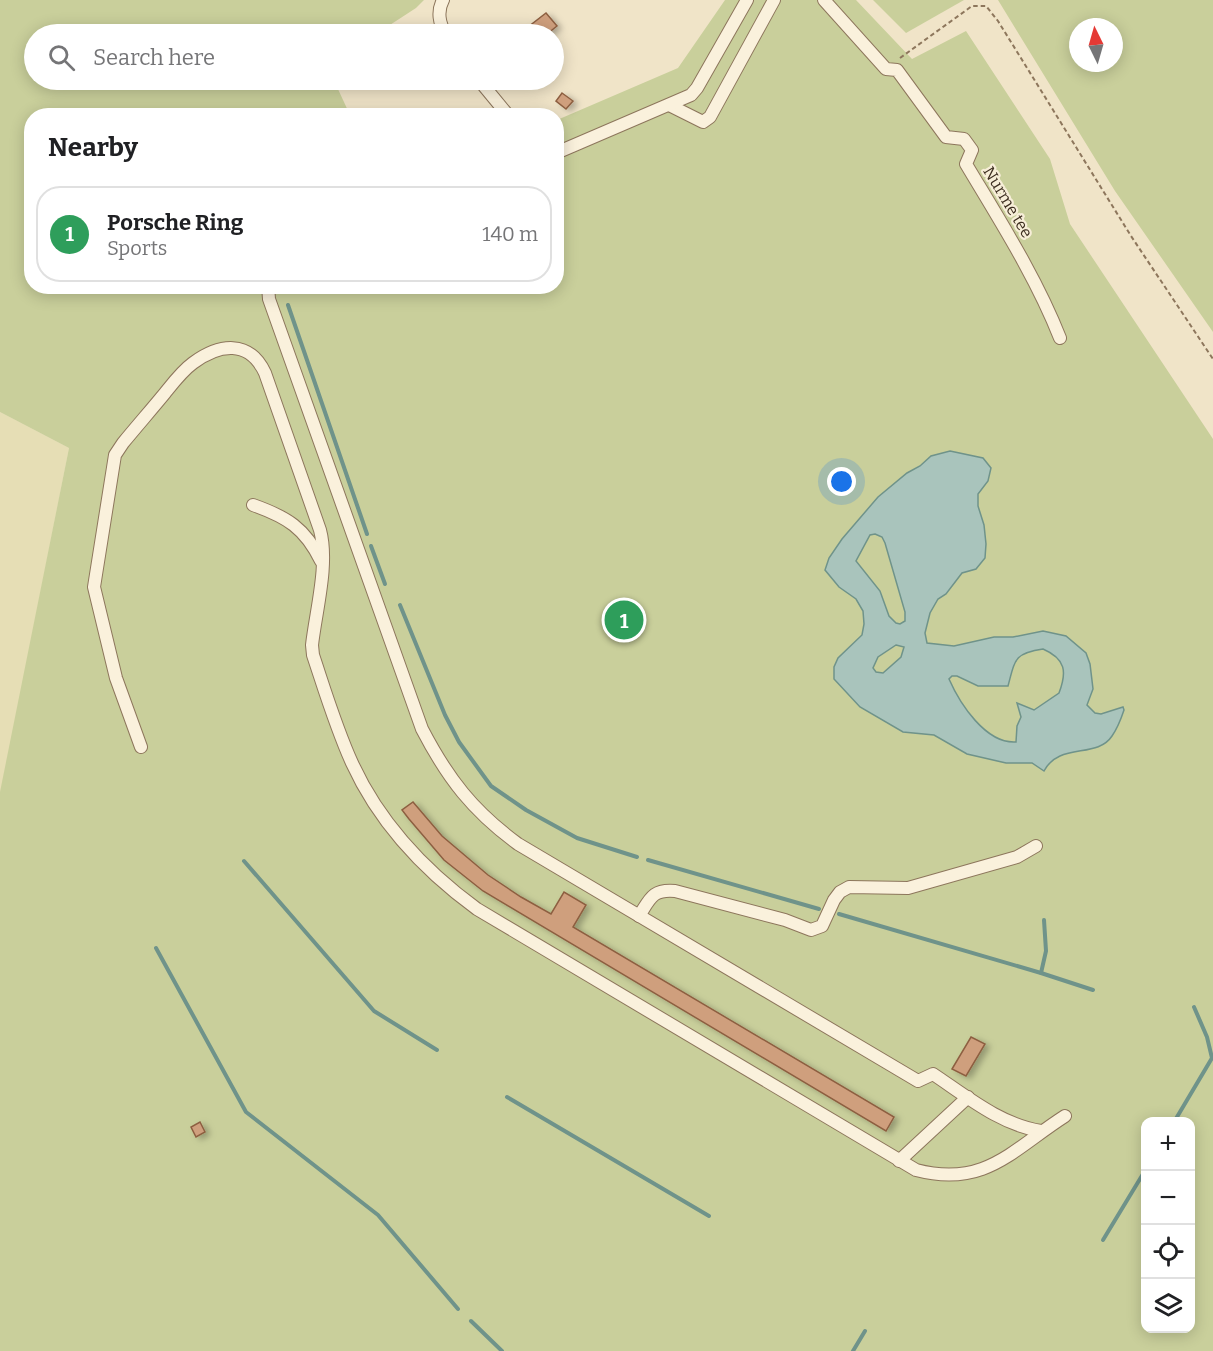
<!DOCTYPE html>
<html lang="en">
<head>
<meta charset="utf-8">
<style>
	:root { --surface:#fff; --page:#f2f2f2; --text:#202124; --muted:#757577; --line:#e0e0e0; --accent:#ea580c }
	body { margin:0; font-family:Bitter,serif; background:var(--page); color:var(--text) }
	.controls { position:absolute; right:18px; bottom:18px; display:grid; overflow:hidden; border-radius:12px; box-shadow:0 3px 15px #0003 }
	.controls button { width:54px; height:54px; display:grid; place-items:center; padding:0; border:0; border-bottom:2px solid var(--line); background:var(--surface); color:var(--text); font:30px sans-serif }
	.compass { position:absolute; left:1069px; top:18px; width:54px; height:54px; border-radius:50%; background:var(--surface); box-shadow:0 3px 15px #0003; rotate:355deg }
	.you { position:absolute; left:842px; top:482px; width:21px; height:21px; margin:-15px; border:4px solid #fff; border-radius:50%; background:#1a73e8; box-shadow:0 0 0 9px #1a73e833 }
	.badge { display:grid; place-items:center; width:39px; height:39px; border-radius:50%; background:var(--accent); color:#fff; font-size:20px; font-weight:700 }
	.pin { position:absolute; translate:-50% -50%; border:3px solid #fff; box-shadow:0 2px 6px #0006 }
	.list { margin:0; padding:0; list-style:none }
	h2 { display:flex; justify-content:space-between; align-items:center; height:78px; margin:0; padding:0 24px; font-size:26px }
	h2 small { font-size:20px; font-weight:400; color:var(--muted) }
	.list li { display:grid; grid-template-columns:39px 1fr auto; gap:18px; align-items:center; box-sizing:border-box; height:96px; margin:0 12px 12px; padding:0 12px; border:2px solid var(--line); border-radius:24px }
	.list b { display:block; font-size:22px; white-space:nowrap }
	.list p { margin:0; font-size:20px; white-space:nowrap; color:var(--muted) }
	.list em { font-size:20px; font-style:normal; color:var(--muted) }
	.icon { flex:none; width:33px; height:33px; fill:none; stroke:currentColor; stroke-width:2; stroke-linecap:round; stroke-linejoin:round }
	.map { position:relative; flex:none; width:1213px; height:1351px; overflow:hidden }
	.search { position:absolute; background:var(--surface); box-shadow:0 3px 15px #0003; left:24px; top:24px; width:540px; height:66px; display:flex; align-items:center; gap:15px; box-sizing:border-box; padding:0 21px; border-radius:33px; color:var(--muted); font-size:22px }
	.panel { position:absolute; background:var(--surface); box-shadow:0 3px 15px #0003; left:24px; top:108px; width:540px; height:186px; border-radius:24px }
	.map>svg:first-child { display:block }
	.farmland { fill:#e6deb5 }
	.green { fill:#c9cf9b; fill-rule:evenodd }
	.water { fill:#a9c4bc; stroke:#6f938a; stroke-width:1.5; fill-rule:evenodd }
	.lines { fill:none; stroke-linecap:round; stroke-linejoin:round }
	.stream { stroke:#6f938a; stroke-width:4 }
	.building { fill:#cf9f7d; stroke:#8d5f41; stroke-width:1.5; filter:url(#shadow) }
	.minor-casing { stroke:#8d765c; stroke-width:14 }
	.path { stroke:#8d765c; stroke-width:2; stroke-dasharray:4.5 3; stroke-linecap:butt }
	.minor { stroke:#faf1dc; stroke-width:12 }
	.labels { text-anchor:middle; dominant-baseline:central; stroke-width:4.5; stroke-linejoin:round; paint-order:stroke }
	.street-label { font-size:16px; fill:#3d2e20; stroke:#f7eed8 }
</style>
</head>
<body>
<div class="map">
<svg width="1213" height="1351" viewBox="0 0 1213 1351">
	<defs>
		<filter id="shadow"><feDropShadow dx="4.5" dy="2.5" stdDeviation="3" flood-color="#0004"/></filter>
	</defs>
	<rect width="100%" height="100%" fill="#f0e4c8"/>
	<polygon class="farmland" points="0,412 69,448 1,793 0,792"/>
	<g class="green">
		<path d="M 0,0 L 424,0 L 416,8 L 376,34 L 34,34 L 34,80 L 340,80 L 337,87 L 350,115 L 32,116 L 32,286 L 556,286 L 557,120 L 678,68 L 725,0 L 856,0 L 912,59 L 966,31 L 1050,159 L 1070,224 L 1213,439 L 1213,1351 L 0,1351 L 0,792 L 69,448 L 0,412 ZM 1146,1122 L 1190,1122 L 1190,1328 L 1146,1328 Z"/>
		<polygon points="873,0 964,0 906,33"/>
		<path d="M 998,0 L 1213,0 L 1213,332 L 1115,191 ZM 1078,27 L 1114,27 L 1114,63 L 1078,63 Z"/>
	</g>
	<path class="water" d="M 950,451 L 983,458 L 991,468 L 988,481 L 978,494 L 978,506 L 984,525 L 986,544 L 985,558 L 976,569 L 962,573 L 946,594 L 938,599 L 930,613 L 925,633 L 927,643 L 954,646 L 994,637 L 1013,637 L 1043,631 L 1066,636 L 1086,653 L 1090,664 L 1093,689 L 1087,705 L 1095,713 L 1101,714 L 1123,707 L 1124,710 C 1121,719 1117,729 1112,736 C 1097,759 1059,742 1044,771 L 1032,763 L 1006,763 L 967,754 L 934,735 L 903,732 L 860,707 L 834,679 L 834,667 L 838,658 L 862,635 L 864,624 L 863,611 L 856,599 L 839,587 L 825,570 L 829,558 L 842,539 L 878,497 L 907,473 L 920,466 L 931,456 ZM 875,534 L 882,537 L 885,543 L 905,612 L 905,621 L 900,624 L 896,623 L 889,616 L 880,591 L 856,561 L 870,535 ZM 896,645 L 904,647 L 901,657 L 883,673 L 876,672 L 873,668 L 878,657 ZM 1043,649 C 1066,659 1067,672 1059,693 L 1034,710 L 1017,703 L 1021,717 L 1017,726 L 1016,742 C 986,744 960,704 949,679 L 952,676 L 957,676 L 978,686 L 1008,686 C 1015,660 1014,653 1043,649 Z"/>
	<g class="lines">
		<g class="stream">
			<polyline points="288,305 367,534"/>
			<polyline points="371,546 385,584"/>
			<polyline points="400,605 445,715 459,742 491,786 526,810 577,838 637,857"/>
			<polyline points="648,860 819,909"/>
			<polyline points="244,861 374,1011 437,1050"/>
			<polyline points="839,914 1041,973 1093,990"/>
			<polyline points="156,948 246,1112 378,1215 458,1309"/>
			<polyline points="1041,973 1046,951 1044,920"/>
			<polyline points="507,1097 709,1216"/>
			<polyline points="1174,1122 1212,1058 1207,1037 1194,1007"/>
			<polyline points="1103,1240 1146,1169"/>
			<polyline points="471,1321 502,1351"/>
			<polyline points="853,1351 865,1331"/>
		</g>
	</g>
	<g class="building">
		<polygon points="546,13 557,26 547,34 519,34"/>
		<polygon points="562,93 573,101 566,109 556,101"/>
		<polygon points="413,802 442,836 488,875 521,897 551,914 564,892 586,905 573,927 894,1117 886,1131 483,891 444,860 409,819 402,810"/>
		<polygon points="971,1037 985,1044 966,1076 952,1069"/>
		<polygon points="200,1122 205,1132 196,1137 191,1127"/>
	</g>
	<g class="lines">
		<defs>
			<g id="minor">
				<path d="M 443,0 C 437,11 439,24 446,34"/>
				<path d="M 824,0 L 886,69 L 897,70 L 946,137 L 964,139 L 972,150 L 966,164 C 1000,221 1036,277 1060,338"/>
				<polyline points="479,80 507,114"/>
				<polyline points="669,105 703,122 710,117 774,0"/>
				<polyline points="556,153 691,95 697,88 747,0"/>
				<path d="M 268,286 L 269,299 L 422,729 C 448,779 473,811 518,844 L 918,1081 L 933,1074 C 966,1096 1001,1125 1041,1131"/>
				<path d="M 253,505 C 287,517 305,528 321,561"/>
				<path d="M 141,747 L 116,678 L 94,587 L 115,455 L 123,443 C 137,426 151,410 165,393 C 173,383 182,371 193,363 C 219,344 249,339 265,373 L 320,530 C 329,564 316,610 312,645 L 313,655 C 325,691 336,728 352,763 C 379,822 425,871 477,909 L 916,1170 C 985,1188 1012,1150 1065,1116"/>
				<path d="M 639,916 C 650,899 652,889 675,891 L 785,920 L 811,930 L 822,926 L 834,900 L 840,892 L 849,887 L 908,888 L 1017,857 L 1036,846"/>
				<polyline points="899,1161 968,1097"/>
			</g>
		</defs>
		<use href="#minor" class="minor-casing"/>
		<polyline class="path" points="900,58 972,6 986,6 998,21 1131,236 1213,359"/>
		<use href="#minor" class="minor"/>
	</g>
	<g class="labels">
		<g class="street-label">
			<text transform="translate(1008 202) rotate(59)">Nurme tee</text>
		</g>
	</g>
</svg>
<div class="controls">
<button>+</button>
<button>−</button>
<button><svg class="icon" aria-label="locate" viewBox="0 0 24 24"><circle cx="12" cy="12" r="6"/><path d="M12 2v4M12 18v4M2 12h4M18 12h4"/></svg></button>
<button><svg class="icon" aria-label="layers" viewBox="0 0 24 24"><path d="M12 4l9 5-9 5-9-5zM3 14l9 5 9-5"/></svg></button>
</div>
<svg class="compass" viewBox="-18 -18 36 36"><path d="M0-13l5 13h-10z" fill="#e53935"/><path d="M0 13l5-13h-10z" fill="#757577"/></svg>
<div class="you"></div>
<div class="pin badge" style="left:624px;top:620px;background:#2e9e5b">1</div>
<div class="search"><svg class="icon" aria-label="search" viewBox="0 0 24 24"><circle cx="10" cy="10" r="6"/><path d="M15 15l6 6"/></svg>Search here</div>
<section class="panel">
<h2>Nearby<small></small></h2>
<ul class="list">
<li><span class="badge" style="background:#2e9e5b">1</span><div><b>Porsche Ring</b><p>Sports</p></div><em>140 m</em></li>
</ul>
</section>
</div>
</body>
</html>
